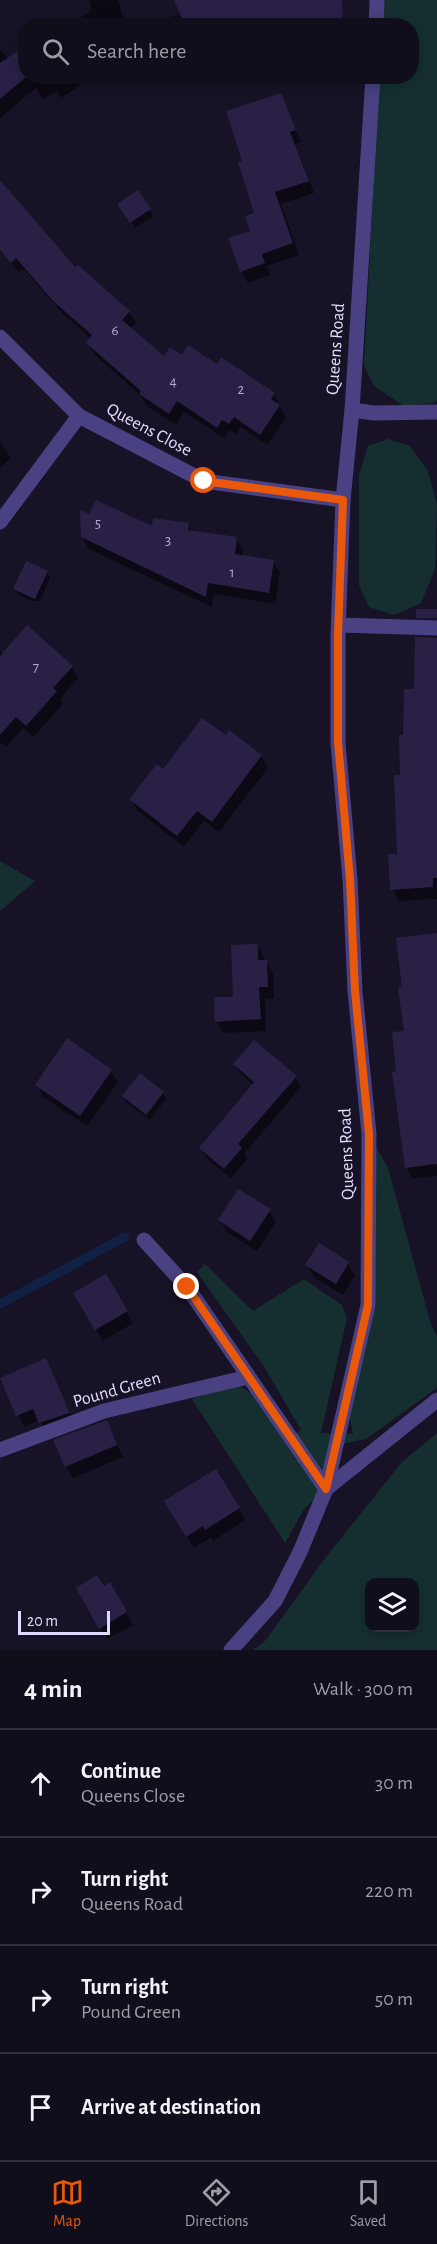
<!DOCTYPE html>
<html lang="en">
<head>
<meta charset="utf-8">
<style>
	:root { --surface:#110e1c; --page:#1e1c29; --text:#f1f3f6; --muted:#9c9ca3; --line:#302e3b; --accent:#ea580c }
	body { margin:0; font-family:"Alegreya Sans",sans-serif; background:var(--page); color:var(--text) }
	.controls { position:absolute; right:18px; bottom:18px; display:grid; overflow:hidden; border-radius:12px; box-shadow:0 3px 15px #0003 }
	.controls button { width:54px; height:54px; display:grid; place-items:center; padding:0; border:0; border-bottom:2px solid var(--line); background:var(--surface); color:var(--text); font:30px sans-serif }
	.scale { position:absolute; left:18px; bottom:15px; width:92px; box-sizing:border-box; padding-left:6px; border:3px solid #e1dafc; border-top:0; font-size:16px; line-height:21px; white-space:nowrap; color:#e1dafc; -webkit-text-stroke:4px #171226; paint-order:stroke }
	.stop { position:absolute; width:18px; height:18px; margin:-14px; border:4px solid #ea580c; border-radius:50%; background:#fff }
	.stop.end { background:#ea580c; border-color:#fff; box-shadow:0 2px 6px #0008 }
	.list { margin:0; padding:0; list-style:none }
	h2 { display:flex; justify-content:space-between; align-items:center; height:78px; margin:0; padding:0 24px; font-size:26px }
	h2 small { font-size:20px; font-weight:400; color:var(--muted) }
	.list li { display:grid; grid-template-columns:39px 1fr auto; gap:18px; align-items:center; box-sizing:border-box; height:108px; padding:0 24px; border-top:2px solid var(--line) }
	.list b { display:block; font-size:22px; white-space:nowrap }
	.list p { margin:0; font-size:20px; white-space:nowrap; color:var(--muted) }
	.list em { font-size:20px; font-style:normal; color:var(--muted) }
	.icon { flex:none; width:33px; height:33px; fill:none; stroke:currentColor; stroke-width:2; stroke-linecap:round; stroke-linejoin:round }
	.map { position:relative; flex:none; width:437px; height:1650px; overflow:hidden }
	.search { position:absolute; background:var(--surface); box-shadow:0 3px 15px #0003; left:18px; right:18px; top:18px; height:66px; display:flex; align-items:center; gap:15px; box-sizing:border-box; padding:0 21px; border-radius:24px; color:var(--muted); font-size:22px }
	.sheet { height:510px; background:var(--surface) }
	nav { display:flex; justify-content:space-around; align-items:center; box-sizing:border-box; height:84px; border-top:2px solid var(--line); background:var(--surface); font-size:16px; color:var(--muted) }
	nav a { display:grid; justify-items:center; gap:3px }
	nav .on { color:var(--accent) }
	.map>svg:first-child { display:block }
	.green { fill:#152f30; fill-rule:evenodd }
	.shadow { fill:#0007 }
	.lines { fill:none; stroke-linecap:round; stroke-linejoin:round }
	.stream { stroke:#112146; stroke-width:9 }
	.building { fill:#2a2046 }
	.minor { stroke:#494181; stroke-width:15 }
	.route { stroke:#ea580c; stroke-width:8 }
	.labels { text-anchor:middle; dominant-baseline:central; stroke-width:5; stroke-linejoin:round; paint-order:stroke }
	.number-label { font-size:15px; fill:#b3acce }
	.street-label { font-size:18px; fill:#e1dafc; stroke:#171226 }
</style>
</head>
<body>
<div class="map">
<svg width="437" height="1650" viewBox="0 0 437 1650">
	<rect width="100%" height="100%" fill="#171226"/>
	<g class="green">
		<polygon points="383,0 437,0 437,400 434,403 404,406 375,387 364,366 379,77 412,76 412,26 381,25"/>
		<polygon points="388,439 410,446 428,471 437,505 435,569 421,603 394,615 369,607 359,585 359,475 368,446"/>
		<polygon points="0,861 35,881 0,911"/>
		<polygon points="369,1134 388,1168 430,1321 437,1337 437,1388 366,1439 338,1445 326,1489 304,1509 285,1543 192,1399 238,1385 252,1394 284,1440 301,1430 265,1368 197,1272 205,1264 253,1311 304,1279 342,1305 347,1318 321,1433 353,1434 350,1419 354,1394 364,1357 374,1307"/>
		<path d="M 437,1433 L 437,1650 L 253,1650 L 265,1641 L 326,1557 L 402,1462 ZM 370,1582 L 414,1582 L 414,1628 L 370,1628 Z"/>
	</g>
	<g class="shadow">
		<polygon points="89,0 118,0 126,26 68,26 92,10"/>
		<polygon points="176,0 311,0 313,26 132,26 182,15"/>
		<polygon points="0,50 26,76 94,76 61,98 57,91 43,100 36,88 0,118"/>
		<polygon points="117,76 128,76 120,81"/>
		<polygon points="280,94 301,142 295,144 314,193 281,204 299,255 267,266 270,275 248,283 241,271 256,214"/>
		<polygon points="0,183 75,270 129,312 136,323 130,329 164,358 183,357 217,366 274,394 286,418 267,445 241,427 236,434 229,430 224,438 184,412 176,425 147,406 141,396 94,354 88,343 91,339 62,313 24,269 19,272 0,251"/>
		<polygon points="138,192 153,216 135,228 123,210"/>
		<polygon points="0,442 11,458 0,468"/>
		<polygon points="188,525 192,532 236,538 243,550 242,557 273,562 280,573 275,604 214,594 212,607 89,549 82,537"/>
		<polygon points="47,572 50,578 40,601 31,601 18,595 15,589"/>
		<polygon points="0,651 3,654 72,667 78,678 60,699 63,704 33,737 23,728 6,747 0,742"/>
		<polygon points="437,653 437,899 399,901 392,889 398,855 405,737 415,691"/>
		<polygon points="229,733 261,756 268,768 219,832 204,821 184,847 138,811 131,799 163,771 226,737"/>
		<polygon points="437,935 437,1176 413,1179 406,1167 398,1073 405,1032 403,988"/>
		<polygon points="257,945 264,957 264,961 266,961 273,973 274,998 265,999 266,1031 223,1033 216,1021 234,998"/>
		<polygon points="235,1064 295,1077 301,1087 244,1154 247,1159 231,1178 206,1158 201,1148 253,1085 241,1074"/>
		<polygon points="111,1071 118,1082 87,1126 43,1097 37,1085"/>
		<polygon points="163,1093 166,1099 150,1120 127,1103 124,1097"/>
		<polygon points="269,1210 276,1222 257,1251 227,1232 220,1220"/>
		<polygon points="320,1245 348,1264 355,1275 343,1295 314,1277 307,1265"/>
		<polygon points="105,1276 133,1323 103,1341 75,1294"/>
		<polygon points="46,1360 76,1425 47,1434 40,1420 24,1427 1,1379"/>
		<polygon points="106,1422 123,1457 73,1478 66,1466"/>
		<polygon points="239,1508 245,1520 213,1541 211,1537 194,1548 173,1514"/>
		<polygon points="110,1584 133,1625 107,1639 78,1588 103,1588"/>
	</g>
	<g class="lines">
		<polyline class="stream" points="0,1304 125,1237"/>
	</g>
	<g class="building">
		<polygon points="174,0 342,0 343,18 250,26 185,26"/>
		<polygon points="26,45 26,77 0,99 0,63"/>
		<polygon points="281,93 296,130 290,132 309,181 275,192 293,243 262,254 265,263 240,272 228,238 250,231 245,216 254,213 238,162 242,161 226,111"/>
		<polygon points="0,180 75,267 78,265 130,311 122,320 164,356 170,347 182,355 188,345 217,364 221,357 275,393 271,399 280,405 260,435 234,417 229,424 222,420 217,428 177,401 169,414 139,394 141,391 86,343 92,335 53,301 16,258 11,263 0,250"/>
		<polygon points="138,190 151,209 130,223 117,204"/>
		<polygon points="96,500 152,526 153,518 189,523 188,530 237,537 235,554 274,560 269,593 208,583 206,597 81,537 80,510 89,514"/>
		<polygon points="26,561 48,571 35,599 13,589"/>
		<rect x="416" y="609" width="21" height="9"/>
		<polygon points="27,625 73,666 53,688 57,691 26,726 16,717 0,735 0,656"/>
		<polygon points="415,637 437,638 437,878 433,878 433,887 390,890 388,854 397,854 394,775 400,775 399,735 403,735 404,689 414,689"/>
		<polygon points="202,718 226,735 229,730 262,755 212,822 197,811 177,836 129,799 157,764 163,769"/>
		<polygon points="437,933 437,1164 405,1168 392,1072 396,1071 392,1032 404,1031 398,988 402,987 396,938"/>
		<polygon points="258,944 258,960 267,960 268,987 259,987 261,1019 215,1022 214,997 233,997 231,945"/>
		<polygon points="67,1038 112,1070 80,1116 35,1085"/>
		<polygon points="254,1040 297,1076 238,1144 242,1148 224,1169 199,1148 254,1082 233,1064"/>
		<polygon points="140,1073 164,1092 146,1115 122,1096"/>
		<polygon points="238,1189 271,1209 250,1241 218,1220"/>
		<polygon points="319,1243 349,1262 336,1284 305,1265"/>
		<polygon points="106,1274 128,1311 95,1330 73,1293"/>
		<polygon points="46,1358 70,1413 39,1423 33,1409 16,1416 0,1378"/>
		<polygon points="107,1420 117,1445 65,1467 53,1440"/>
		<polygon points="216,1469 240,1508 205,1530 203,1526 186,1537 164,1501"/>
		<polygon points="97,1575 104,1586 110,1582 127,1612 99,1629 76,1588"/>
	</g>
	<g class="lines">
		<g class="minor">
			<polyline points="376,26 377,0"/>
			<polyline points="0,337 79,416 204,481 343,500"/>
			<polyline points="352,410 374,413 437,412"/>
			<polyline points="0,522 79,416"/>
			<polyline points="339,625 437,628"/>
			<polyline points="144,1240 187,1287 326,1489"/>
			<polyline points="0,1450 104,1411 248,1377"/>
			<polyline points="326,1489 437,1400"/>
			<polyline points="231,1650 275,1601 300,1552 326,1489 368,1305 369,1134 355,991 350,879 338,743 338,634 343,500 352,410 373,76"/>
		</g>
	</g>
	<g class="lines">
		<polyline class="route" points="187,1287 326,1489 368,1305 369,1134 355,991 350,879 338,742 338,634 343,500 204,481"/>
	</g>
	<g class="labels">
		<g class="number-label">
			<text x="115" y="330">6</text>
			<text x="173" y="381">4</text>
			<text x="241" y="389">2</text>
			<text x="98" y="523">5</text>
			<text x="168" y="540">3</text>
			<text x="232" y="572">1</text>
			<text x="36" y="667">7</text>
		</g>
		<g class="street-label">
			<text transform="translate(336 349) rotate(-86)">Queens Road</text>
			<text transform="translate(149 430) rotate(28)">Queens Close</text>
			<text transform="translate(347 1154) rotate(-92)">Queens Road</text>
			<text transform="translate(117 1390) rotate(-16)">Pound Green</text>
		</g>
	</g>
</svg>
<div class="controls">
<button><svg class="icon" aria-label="layers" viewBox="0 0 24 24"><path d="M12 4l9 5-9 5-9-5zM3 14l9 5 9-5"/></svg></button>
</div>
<div class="scale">20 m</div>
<div class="stop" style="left:204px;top:481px"></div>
<div class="stop end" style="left:187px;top:1287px"></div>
<div class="search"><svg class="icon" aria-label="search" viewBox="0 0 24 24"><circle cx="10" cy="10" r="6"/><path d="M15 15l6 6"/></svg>Search here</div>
</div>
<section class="sheet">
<h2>4 min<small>Walk · 300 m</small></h2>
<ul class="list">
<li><svg class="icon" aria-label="ahead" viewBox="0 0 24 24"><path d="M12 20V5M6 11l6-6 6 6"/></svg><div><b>Continue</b><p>Queens Close</p></div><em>30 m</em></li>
<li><svg class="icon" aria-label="right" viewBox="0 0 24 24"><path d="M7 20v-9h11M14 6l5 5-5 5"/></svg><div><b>Turn right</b><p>Queens Road</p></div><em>220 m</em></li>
<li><svg class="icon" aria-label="right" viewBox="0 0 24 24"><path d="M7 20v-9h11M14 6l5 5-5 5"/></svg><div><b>Turn right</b><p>Pound Green</p></div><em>50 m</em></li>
<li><svg class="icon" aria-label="arrive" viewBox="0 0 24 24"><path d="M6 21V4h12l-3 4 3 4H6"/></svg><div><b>Arrive at destination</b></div></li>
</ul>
</section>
<nav>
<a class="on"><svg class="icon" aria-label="map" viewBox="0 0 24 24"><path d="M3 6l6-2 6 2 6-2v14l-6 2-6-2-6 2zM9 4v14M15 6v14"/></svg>Map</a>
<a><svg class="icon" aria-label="directions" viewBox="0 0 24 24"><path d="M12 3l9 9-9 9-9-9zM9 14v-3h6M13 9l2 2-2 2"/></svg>Directions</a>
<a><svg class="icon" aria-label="saved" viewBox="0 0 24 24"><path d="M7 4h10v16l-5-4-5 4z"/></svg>Saved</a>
</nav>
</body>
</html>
